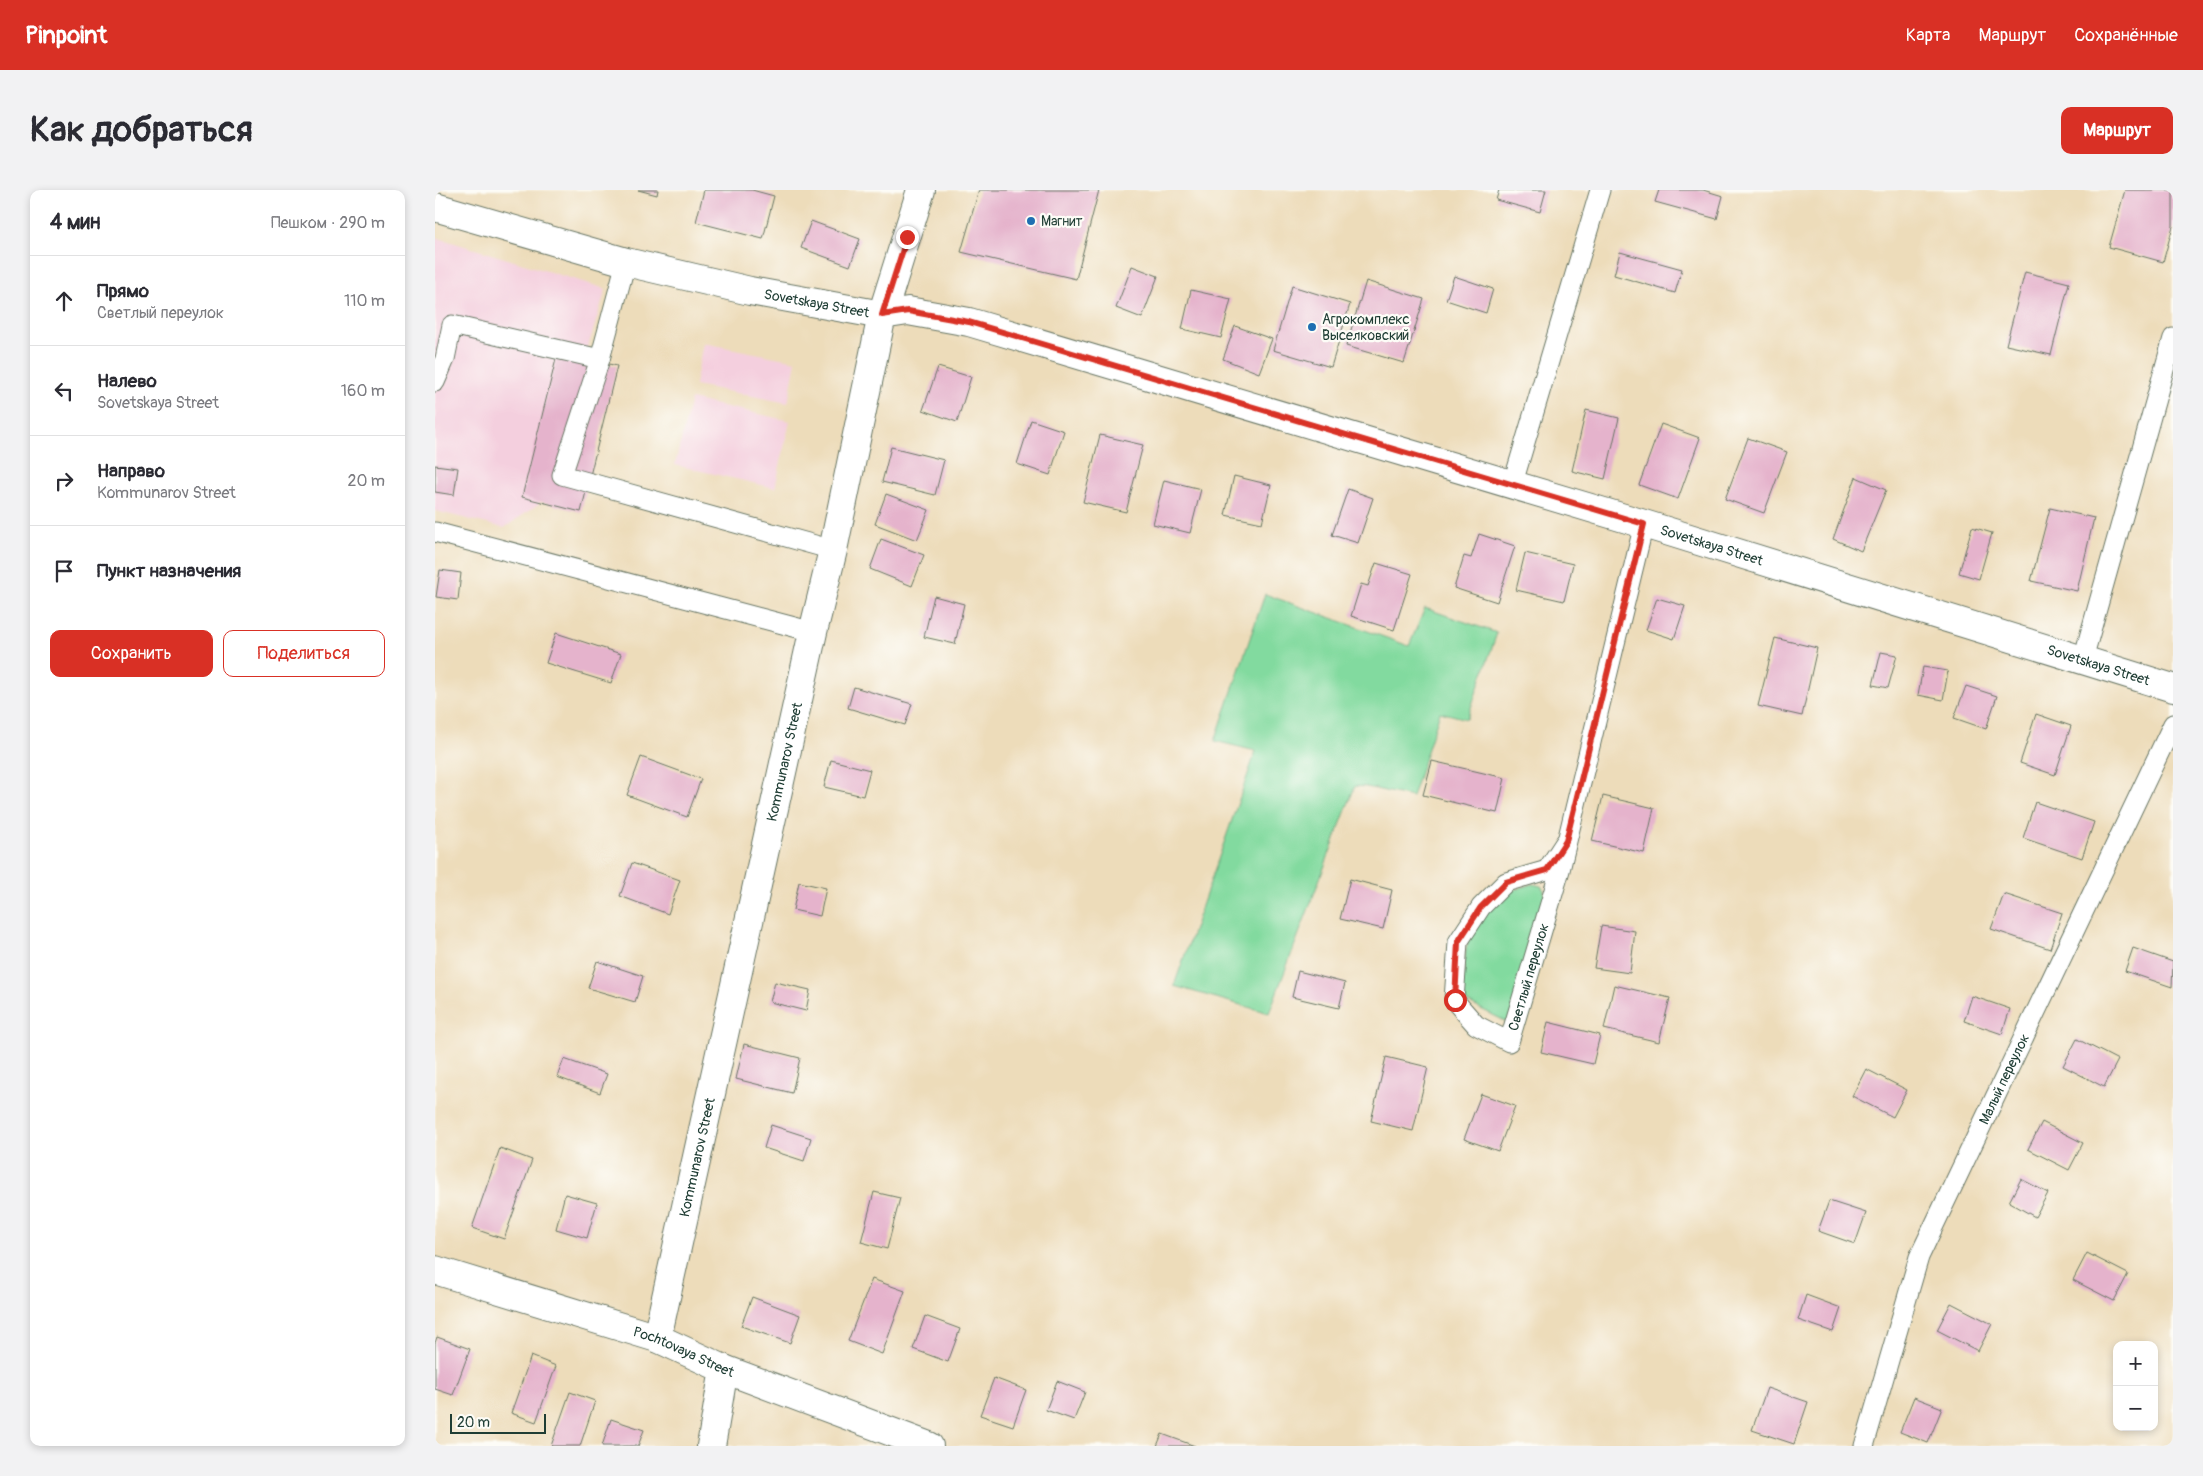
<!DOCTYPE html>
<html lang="ru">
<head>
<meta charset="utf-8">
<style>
	:root { --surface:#fff; --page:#f2f2f3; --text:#2b2b33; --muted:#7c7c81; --line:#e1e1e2; --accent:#d93025 }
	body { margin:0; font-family:Pangolin,sans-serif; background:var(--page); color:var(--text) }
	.controls { position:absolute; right:15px; bottom:15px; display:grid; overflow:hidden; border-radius:10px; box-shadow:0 2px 8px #0003 }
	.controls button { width:45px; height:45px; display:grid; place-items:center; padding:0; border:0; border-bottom:1px solid var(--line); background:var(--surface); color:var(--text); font:25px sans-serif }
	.scale { position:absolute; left:15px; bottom:12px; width:96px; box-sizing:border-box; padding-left:5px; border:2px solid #1f3d34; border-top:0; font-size:14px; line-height:18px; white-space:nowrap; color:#1f3d34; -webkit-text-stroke:4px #fdfcf7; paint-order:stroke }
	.stop { position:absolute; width:15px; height:15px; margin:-11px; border:4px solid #d93025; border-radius:50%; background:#fff }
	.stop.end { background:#d93025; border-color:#fff; box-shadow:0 1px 5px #0008 }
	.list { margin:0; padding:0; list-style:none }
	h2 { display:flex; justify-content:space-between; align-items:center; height:65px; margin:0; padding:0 20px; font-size:21px }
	h2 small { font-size:16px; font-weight:400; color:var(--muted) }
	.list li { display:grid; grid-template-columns:32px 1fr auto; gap:15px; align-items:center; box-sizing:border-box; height:90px; padding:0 20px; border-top:1px solid var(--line) }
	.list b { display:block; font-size:19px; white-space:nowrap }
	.list p { margin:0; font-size:16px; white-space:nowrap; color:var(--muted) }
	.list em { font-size:16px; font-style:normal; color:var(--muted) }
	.actions { display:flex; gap:10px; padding:15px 20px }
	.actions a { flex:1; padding:11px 0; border:1px solid var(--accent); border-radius:10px; text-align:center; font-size:18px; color:var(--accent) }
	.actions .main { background:var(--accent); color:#fff }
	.icon { flex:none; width:28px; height:28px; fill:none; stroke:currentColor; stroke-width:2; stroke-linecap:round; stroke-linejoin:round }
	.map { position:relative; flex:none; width:1738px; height:1256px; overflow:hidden; border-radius:10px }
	header { display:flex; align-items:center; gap:30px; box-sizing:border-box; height:70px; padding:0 25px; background:var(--accent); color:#fff }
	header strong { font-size:24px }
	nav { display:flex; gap:28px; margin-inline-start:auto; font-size:18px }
	.intro { display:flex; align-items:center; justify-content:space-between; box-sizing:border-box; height:120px; padding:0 30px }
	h1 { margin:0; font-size:35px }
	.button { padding:12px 22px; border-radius:10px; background:var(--accent); color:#fff; font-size:18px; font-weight:700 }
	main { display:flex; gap:30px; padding:0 30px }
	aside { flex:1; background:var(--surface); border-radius:10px; box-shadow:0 2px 8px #0003 }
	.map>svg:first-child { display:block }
	.built { fill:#f4cfde }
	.green { fill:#82da9f; stroke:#508c6a }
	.building { fill:#e5b3cc }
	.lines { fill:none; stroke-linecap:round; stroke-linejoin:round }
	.service-casing { stroke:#677563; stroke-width:21 }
	.minor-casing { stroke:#677563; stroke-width:30 }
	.tertiary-casing { stroke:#677563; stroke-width:30 }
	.service { stroke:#fff; stroke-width:19 }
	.minor { stroke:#fff; stroke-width:28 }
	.tertiary { stroke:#fff; stroke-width:28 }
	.route { stroke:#d93025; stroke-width:6 }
	.poi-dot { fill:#1f6fb2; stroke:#fdfcf7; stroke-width:2 }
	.labels { text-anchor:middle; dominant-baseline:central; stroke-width:4.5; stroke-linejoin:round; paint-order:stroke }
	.poi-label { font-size:14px; fill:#1f3d34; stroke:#fdfcf7; text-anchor:start }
	.street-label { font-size:14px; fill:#1f3d34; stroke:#fdfcf7 }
</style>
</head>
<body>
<header>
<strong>Pinpoint</strong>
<nav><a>Карта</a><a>Маршрут</a><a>Сохранённые</a></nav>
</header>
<div class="intro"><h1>Как добраться</h1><a class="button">Маршрут</a></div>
<main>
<aside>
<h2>4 мин<small>Пешком · 290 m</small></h2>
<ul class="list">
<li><svg class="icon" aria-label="ahead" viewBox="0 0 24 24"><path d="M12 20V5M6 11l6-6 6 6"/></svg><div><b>Прямо</b><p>Светлый переулок</p></div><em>110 m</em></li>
<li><svg class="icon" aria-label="left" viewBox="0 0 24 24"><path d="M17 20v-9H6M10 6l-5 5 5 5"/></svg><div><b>Налево</b><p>Sovetskaya Street</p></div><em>160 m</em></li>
<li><svg class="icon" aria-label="right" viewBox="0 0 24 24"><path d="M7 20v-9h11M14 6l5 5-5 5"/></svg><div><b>Направо</b><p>Kommunarov Street</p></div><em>20 m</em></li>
<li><svg class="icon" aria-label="arrive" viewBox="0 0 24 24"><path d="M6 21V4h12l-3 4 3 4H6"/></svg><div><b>Пункт назначения</b></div></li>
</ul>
<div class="actions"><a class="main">Сохранить</a><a>Поделиться</a></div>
</aside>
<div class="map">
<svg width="1738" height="1256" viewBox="0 0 1738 1256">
	<rect width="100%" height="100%" fill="#fdfcf7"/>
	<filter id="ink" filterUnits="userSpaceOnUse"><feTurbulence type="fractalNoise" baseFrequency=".02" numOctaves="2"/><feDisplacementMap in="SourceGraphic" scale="10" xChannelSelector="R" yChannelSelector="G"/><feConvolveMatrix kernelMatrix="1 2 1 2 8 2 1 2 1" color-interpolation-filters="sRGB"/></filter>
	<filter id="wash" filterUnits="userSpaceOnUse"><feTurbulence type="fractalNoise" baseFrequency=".0096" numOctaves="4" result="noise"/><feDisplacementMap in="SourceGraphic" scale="20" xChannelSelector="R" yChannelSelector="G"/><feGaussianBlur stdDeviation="1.12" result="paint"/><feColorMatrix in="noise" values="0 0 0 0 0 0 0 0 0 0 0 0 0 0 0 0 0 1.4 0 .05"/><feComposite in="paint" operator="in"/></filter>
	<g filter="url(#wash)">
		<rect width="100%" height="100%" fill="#eddcba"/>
		<g class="built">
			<polygon points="0,47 171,99 104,314 69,338 0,321"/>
			<polygon points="268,153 361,171 353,213 260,195"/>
			<polygon points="256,209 355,231 340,298 240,275"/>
		</g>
		<g class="green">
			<polygon points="830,404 974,456 990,418 1062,443 1032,529 1005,522 977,607 932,597 920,596 834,823 739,796 821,561 780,551"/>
			<polygon points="1098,694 1106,696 1109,700 1110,714 1074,833 1032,812 1027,800 1031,759 1040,732 1068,703"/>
		</g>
		<g id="blocks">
			<g class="building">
				<polygon points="203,0 223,0 222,5"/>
				<polygon points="269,0 317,0 339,6 328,49 261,32"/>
				<polygon points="544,0 664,0 641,89 526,62"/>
				<polygon points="1064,0 1111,0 1105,22 1061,10"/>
				<polygon points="1224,0 1268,0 1288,6 1282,29 1220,12"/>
				<polygon points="1690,0 1738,0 1738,36 1728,72 1674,57"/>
				<polygon points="376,31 425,49 415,76 366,58"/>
				<polygon points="1185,62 1247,79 1240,103 1179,85"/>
				<polygon points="697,76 723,86 707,128 681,118"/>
				<polygon points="1590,82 1634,93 1616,165 1571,155"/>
				<polygon points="1019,86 1058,99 1051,123 1011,110"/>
				<polygon points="931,91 989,109 969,173 911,156"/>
				<polygon points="857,96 915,114 896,177 838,160"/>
				<polygon points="756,100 796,109 786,148 747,139"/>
				<polygon points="800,136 837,149 824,183 788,169"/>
				<polygon points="123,161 182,176 146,322 87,307"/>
				<polygon points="503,177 536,187 522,232 488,220"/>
				<polygon points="1151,220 1184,228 1170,289 1137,281"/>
				<polygon points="596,230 629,241 615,285 582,274"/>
				<polygon points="1226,234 1265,248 1243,309 1204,295"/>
				<polygon points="665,245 708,255 691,322 648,312"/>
				<polygon points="1313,248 1352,262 1329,323 1290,309"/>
				<polygon points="456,257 509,270 500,305 447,292"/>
				<polygon points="0,275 23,278 19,305 0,302"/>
				<polygon points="799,286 836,295 827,333 790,325"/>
				<polygon points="1421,287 1451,300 1426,361 1398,349"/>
				<polygon points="729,290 766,299 755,343 718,334"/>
				<polygon points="913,299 938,308 923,353 897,345"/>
				<polygon points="451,304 494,320 482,350 440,334"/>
				<polygon points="1615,318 1659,328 1642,401 1596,391"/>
				<polygon points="1537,337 1557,343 1544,389 1524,383"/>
				<polygon points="1044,344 1080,356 1062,412 1019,398 1029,366 1036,368"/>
				<polygon points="446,349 489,365 477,396 435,379"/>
				<polygon points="1090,363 1138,374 1129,411 1081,400"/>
				<polygon points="941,373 977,384 959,440 916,426 926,394 933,396"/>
				<polygon points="5,380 26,383 23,410 1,407"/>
				<polygon points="499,406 529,414 520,454 489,447"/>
				<polygon points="1222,408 1250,416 1239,449 1211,440"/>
				<polygon points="121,443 186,464 176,493 111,473"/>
				<polygon points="1340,448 1382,458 1367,526 1323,516"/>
				<polygon points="1446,462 1462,465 1453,498 1438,495"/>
				<polygon points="1488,477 1513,481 1508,510 1483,505"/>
				<polygon points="1531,496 1562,506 1551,539 1519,528"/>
				<polygon points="419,497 477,514 470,535 413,518"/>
				<polygon points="1601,524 1636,536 1620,585 1585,573"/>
				<polygon points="206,567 266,589 252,627 192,605"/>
				<polygon points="396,570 435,580 428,606 389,597"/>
				<polygon points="997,571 1070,588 1062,623 988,605"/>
				<polygon points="1168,606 1219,618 1209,663 1157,651"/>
				<polygon points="1600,612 1659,632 1647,668 1588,648"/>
				<polygon points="197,673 245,690 233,724 185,706"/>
				<polygon points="915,689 957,700 948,739 905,729"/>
				<polygon points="364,692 391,698 385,726 358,720"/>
				<polygon points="1569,704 1627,723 1615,759 1556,739"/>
				<polygon points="1166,736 1200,741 1195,783 1159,778"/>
				<polygon points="1698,758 1738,772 1737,797 1690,781"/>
				<polygon points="162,771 208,786 200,812 153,798"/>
				<polygon points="863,781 910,793 904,818 857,807"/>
				<polygon points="340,792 375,800 371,821 335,812"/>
				<polygon points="1179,795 1235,808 1224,852 1169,839"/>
				<polygon points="1537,806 1575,819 1567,844 1529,831"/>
				<polygon points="1113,832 1165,845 1158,874 1106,862"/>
				<polygon points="1642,849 1683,870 1669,897 1628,876"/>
				<polygon points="309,854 365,868 357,903 301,889"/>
				<polygon points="951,867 993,877 978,941 936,931"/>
				<polygon points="129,869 172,884 165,903 122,887"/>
				<polygon points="1431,879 1472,900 1458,927 1417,906"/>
				<polygon points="1046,904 1080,916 1063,961 1029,949"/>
				<polygon points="1607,932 1648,953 1634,980 1593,959"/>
				<polygon points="336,935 376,948 369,971 329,958"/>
				<polygon points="65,958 97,970 69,1049 37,1038"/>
				<polygon points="1586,989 1613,1003 1600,1027 1574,1012"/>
				<polygon points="439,1002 465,1008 452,1059 426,1052"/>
				<polygon points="130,1004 162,1013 152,1048 121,1039"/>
				<polygon points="1394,1011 1431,1023 1420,1054 1383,1041"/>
				<polygon points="1652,1063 1693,1084 1679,1111 1638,1090"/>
				<polygon points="437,1089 470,1101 447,1164 413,1151"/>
				<polygon points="1371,1105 1406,1118 1398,1142 1363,1130"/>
				<polygon points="317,1107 365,1125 355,1153 306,1136"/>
				<polygon points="1516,1113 1557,1134 1543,1161 1502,1140"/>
				<polygon points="490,1126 525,1139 513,1172 478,1159"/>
				<polygon points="2,1147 35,1159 18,1205 0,1199 0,1153"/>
				<polygon points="96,1166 121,1176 101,1232 76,1223"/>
				<polygon points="559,1188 591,1200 578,1236 545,1225"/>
				<polygon points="622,1191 650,1202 639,1230 611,1220"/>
				<polygon points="1332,1198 1373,1212 1359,1254 1317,1240"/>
				<polygon points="135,1202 160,1211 145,1256 116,1256"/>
				<polygon points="1479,1207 1507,1218 1493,1253 1465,1242"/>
				<polygon points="176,1229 209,1240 203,1256 167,1256"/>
				<polygon points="727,1244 760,1256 722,1256"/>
			</g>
		</g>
	</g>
	<g filter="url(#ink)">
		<use href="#blocks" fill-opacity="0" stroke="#677563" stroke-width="1"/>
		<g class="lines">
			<defs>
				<g id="service">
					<polyline points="191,72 165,169 127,285 398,360"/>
					<polyline points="0,192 10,169 17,135 165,169"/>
					<polyline points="1077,296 1165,0"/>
					<polyline points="0,342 378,442"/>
					<polyline points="1648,469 1738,148"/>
					<path id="s1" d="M 1131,651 L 1112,680 L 1071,692 L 1046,717 L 1023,752 L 1019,810 L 1041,835 L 1074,852 L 1125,680 L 1209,334"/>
					<path id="s2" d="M 1429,1256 L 1484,1067 L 1738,534"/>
				</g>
				<g id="minor">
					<path id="s3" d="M 0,1080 L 222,1148 L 289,1179 L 494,1256"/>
					<path id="s4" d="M 222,1148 L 378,442 L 398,360 L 447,125 L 486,0"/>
					<polyline points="276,1256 289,1179"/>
				</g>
				<g id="tertiary">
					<path id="s5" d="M 0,17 L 191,72 L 315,101 L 447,125 L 473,121 L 534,132 L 1209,334 L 1738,498"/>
				</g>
			</defs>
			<use href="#service" class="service-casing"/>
			<use href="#minor" class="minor-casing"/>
			<use href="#tertiary" class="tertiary-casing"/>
			<use href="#service" class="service"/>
			<use href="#minor" class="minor"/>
			<use href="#tertiary" class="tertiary"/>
		</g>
	</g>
	<g class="lines" filter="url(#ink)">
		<polyline class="route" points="472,47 447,125 473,121 534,132 1209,334 1131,651 1112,680 1071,692 1046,717 1023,752 1020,810"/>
	</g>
	<g class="poi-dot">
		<circle cx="596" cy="31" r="5"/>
		<circle cx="877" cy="137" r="5"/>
	</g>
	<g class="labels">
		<g class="poi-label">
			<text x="606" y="31">Магнит</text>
			<text x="887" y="129">Агрокомплекс<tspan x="887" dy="16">Выселковский</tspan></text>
		</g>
		<g class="street-label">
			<text stroke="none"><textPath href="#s5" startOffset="394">Sovetskaya Street</textPath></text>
			<text stroke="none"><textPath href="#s5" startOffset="1324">Sovetskaya Street</textPath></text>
			<text stroke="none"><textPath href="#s5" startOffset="1729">Sovetskaya Street</textPath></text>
			<text stroke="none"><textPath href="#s4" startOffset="590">Kommunarov Street</textPath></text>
			<text stroke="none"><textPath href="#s1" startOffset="351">Светлый переулок</textPath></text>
			<text stroke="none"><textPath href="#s2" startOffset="394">Малый переулок</textPath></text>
			<text stroke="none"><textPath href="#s4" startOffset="185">Kommunarov Street</textPath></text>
			<text stroke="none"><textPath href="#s3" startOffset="262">Pochtovaya Street</textPath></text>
		</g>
	</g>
</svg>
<div class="controls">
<button>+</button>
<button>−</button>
</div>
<div class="scale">20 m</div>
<div class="stop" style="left:1020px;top:810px"></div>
<div class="stop end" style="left:472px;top:47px"></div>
</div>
</main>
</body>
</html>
